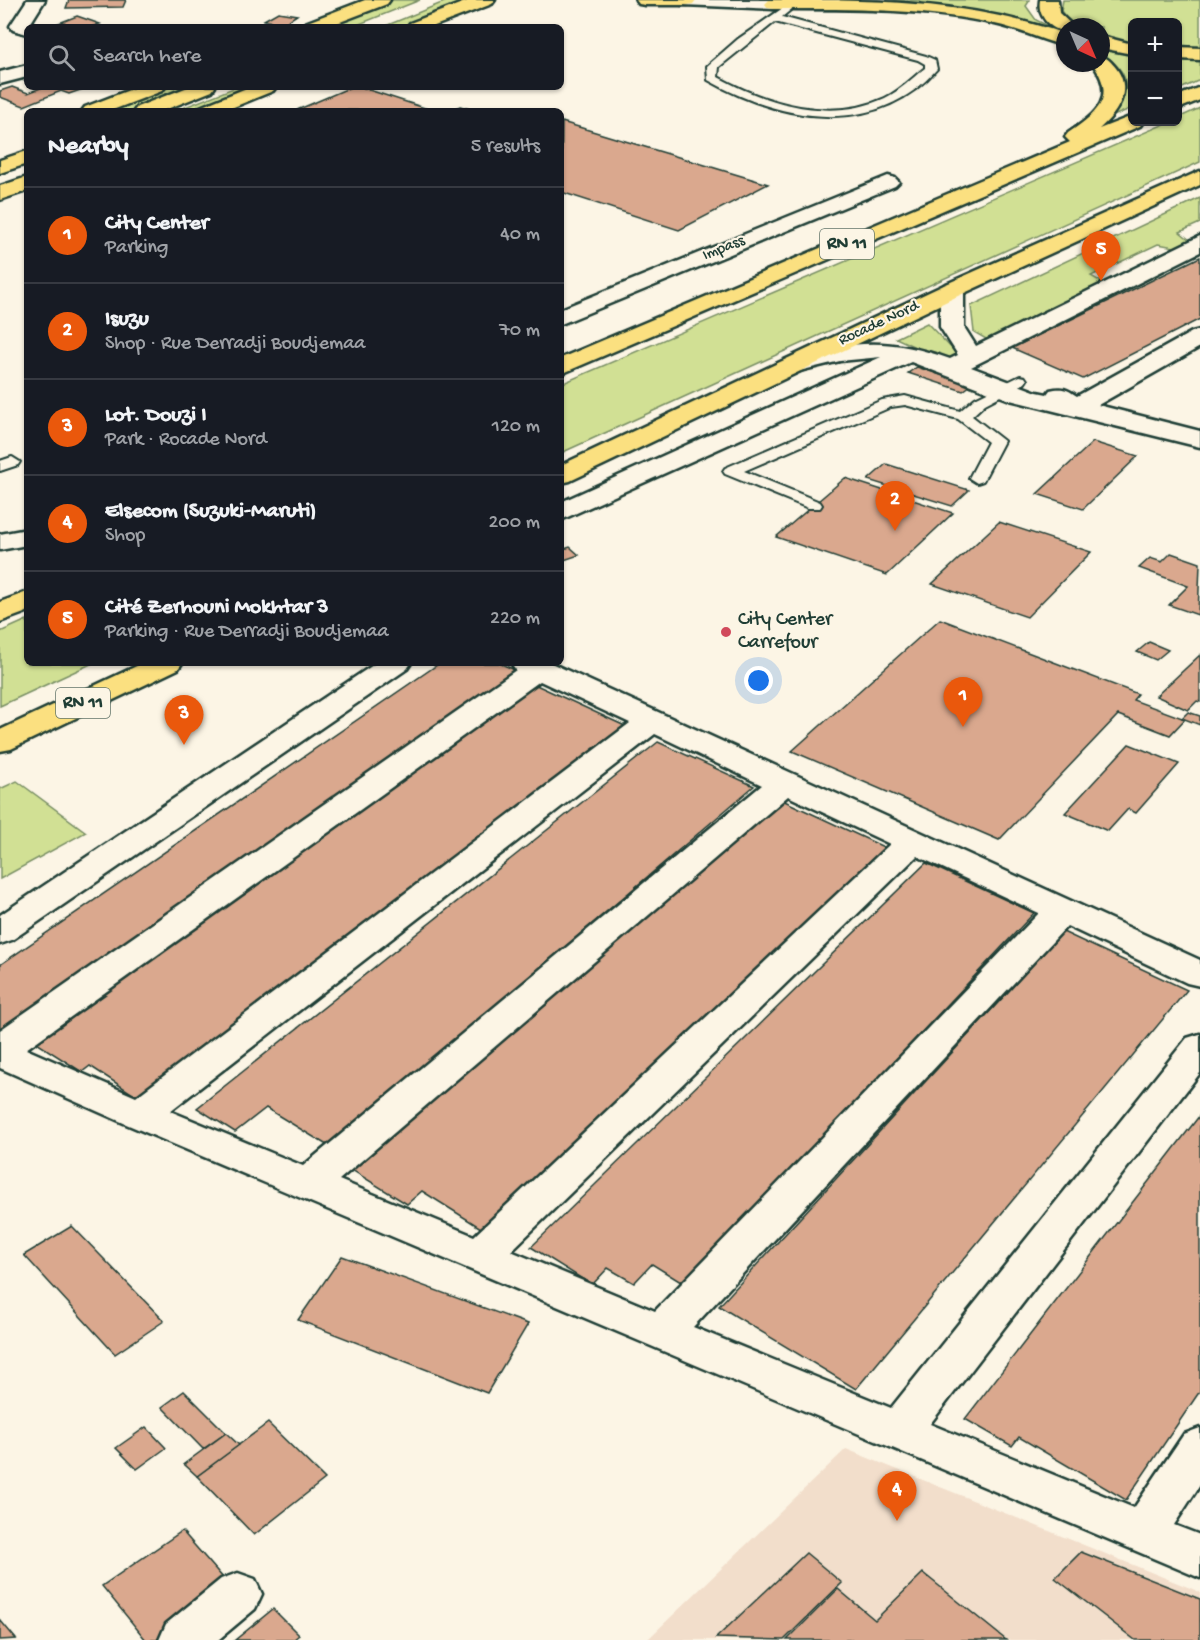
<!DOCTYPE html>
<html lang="en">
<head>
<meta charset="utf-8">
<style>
	:root { --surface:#171b24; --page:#242831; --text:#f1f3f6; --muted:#9ea1a6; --line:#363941; --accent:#ea580c }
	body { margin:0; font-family:"Gochi Hand",sans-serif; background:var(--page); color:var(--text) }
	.controls { position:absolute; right:18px; top:18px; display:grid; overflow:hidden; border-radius:9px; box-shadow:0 2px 4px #0004 }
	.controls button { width:54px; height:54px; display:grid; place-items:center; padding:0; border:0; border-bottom:2px solid var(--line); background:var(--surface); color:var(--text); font:30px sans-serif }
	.compass { position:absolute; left:1056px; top:18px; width:54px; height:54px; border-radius:50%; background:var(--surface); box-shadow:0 2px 4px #0004; rotate:136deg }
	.you { position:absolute; left:759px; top:681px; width:21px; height:21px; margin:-15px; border:4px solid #fff; border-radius:50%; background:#1a73e8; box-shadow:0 0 0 9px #1a73e833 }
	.badge { display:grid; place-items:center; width:39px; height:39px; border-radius:50%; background:var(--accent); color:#fff; font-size:20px; font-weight:700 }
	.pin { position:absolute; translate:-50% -50px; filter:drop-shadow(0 2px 3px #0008) }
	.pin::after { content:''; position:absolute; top:32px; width:21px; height:18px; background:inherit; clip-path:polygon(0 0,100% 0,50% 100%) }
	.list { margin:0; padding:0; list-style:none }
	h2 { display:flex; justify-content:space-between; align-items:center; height:78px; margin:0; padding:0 24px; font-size:26px }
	h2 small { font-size:20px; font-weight:400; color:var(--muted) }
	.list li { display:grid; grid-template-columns:39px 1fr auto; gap:18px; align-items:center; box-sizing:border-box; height:96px; padding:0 24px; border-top:2px solid var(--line) }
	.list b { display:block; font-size:22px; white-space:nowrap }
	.list p { margin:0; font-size:20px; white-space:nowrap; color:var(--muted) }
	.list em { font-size:20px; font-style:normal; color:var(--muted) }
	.icon { flex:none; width:33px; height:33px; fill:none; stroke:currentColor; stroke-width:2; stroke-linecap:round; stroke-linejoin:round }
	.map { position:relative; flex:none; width:1200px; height:1640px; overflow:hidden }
	.search { position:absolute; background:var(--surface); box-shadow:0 2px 4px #0004; left:24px; top:24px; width:540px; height:66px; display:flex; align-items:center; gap:15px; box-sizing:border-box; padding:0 21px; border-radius:9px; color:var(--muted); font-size:22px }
	.panel { position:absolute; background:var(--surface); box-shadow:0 2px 4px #0004; left:24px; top:108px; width:540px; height:558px; border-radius:9px }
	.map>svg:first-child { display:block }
	.built { fill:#f2decb }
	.green { fill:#d1e094; stroke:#788e64; stroke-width:1.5 }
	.building { fill:#daa88e; stroke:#1f3d34; stroke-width:1.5 }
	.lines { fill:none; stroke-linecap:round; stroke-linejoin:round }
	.lane-casing { stroke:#1f3d34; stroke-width:4 }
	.street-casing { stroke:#1f3d34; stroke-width:5 }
	.secondary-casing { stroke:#1f3d34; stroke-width:5 }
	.highway-casing { stroke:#1f3d34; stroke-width:5 }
	.lane { fill:#fcf5e5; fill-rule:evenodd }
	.street { fill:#fcf5e5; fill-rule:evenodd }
	.secondary { fill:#fcf5e5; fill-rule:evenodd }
	.highway { fill:#fbe080; fill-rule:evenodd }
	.poi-dot { fill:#d1495b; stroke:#fcf5e5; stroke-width:2 }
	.labels { text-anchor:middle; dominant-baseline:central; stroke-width:4.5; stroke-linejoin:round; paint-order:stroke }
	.far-street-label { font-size:16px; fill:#1f3d34; stroke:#fcf5e5 }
	.shield { fill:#fcf5e5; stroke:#617469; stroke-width:1.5 }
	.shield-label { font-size:18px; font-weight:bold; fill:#1f3d34 }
	.poi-label { font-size:20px; fill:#1f3d34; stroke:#fcf5e5; text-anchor:start }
</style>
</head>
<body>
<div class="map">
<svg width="1200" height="1640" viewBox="0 0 1200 1640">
	<rect width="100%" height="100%" fill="#fcf5e5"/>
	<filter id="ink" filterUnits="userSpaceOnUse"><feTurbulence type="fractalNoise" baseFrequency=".0167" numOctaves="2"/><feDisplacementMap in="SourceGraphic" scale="12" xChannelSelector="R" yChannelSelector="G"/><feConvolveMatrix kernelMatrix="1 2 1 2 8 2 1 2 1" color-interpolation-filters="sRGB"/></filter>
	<g filter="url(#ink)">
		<polygon class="built" points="846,1449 1200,1592 1200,1640 647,1640"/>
		<g class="green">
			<polygon points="389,0 420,0 352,27 321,27"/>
			<polygon points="449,0 470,0 403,27 383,27"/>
			<path d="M 895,0 L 1030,0 L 1026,6 L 1036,20 L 1058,31 C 1002,12 941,4 882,2 Z"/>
			<path d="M 1063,0 L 1200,0 L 1200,50 L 1178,49 L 1178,22 L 1132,22 L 1132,44 L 1101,36 L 1101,27 C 1080,27 1074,29 1061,11 Z"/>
			<path d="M 1101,45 L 1132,53 L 1132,108 L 1111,117 C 1133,91 1131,72 1101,53 Z"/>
			<polygon points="1178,57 1200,58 1200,80 1178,90"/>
			<polygon points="170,87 195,87 134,111 110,111"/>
			<polygon points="236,87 255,87 196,111 175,111"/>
			<polygon points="1200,108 1200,162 561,453 561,384 1169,122 1178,122 1178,118"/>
			<polygon points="1200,198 1200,223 1180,232 1191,241 1180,248 1158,244 1091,276 1105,284 995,336 986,339 974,332 971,306"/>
			<polygon points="927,323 960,357 949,363 896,338"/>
			<polygon points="27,620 27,663 93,663 0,706 0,632"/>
			<polygon points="17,781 86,832 0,879 0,789"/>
		</g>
		<g class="building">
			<polygon points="69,0 126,0 123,7 66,8"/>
			<polygon points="278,12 297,15 283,24 264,20"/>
			<polygon points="77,16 100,24 91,27 72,27 59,23"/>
			<polygon points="12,87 28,93 43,87 86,88 69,94 61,91 24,106 0,97 0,91"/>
			<polygon points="351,87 360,87 434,111 297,110"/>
			<polygon points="460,106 477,111 448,111"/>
			<polygon points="562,122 768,184 679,230 561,192"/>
			<polygon points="1200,257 1200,319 1083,379 1012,348"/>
			<polygon points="917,367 971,385 963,391 908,373"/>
			<polygon points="1093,442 1138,456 1083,509 1037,494"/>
			<polygon points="886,464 969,490 952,506 868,480"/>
			<polygon points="845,478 953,513 887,575 776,537"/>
			<polygon points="999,522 1091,552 1027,617 932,584"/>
			<polygon points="570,547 579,555 561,561 561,550"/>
			<polygon points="1171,553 1200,563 1198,615 1169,605 1188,586 1139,568 1150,558 1162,562"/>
			<polygon points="940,619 1138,694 1133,700 1185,719 1170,735 1118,715 999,840 792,751"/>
			<polygon points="1149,642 1168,650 1156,660 1137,652"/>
			<polygon points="1200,655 1200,702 1197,701 1188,710 1156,696"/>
			<polygon points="440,663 499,663 515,670 3,1035 0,1033 0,965"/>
			<polygon points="532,683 625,726 142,1100 90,1066 82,1072 35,1042"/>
			<polygon points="1188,712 1200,716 1200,725 1182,718"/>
			<polygon points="658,742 754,786 330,1147 266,1108 235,1132 197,1108"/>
			<polygon points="1129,744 1179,764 1136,813 1128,809 1108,831 1065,813"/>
			<polygon points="778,798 888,849 484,1230 422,1191 407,1204 350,1169"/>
			<polygon points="926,863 1034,913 684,1284 652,1264 634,1283 608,1268 592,1285 531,1247"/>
			<polygon points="1063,932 1187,990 856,1389 719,1306"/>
			<polygon points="1200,1115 1200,1391 1126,1500 1019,1437 1012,1446 965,1419"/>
			<polygon points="72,1226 164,1321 115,1354 24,1255"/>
			<polygon points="342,1256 528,1324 487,1393 298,1320"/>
			<polygon points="184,1391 226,1433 203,1449 162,1407"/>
			<polygon points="268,1423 325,1479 254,1535 197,1476"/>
			<polygon points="146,1427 166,1448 137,1469 116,1448"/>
			<polygon points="226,1433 239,1445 197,1476 184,1464"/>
			<polygon points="182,1531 231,1587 159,1640 146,1640 102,1586"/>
			<polygon points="1081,1552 1200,1599 1200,1640 1135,1640 1055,1578"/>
			<polygon points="806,1553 842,1583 784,1640 716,1638"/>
			<polygon points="923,1573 1006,1640 787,1640 838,1589 875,1620"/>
			<polygon points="273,1609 299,1635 293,1640 235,1640"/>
			<polygon points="0,1620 16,1639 0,1640"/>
		</g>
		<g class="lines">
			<defs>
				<g id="lane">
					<path d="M 793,1 L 798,4 L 782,17 L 926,56 L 935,60 L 937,69 C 876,139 780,121 708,80 L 707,66 L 738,39 ZM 775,22 L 918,60 L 925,64 L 925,68 C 912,78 900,91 885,98 C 831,123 767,104 718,77 L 719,67 Z"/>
					<polygon points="1020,376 1025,377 1027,380 1025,383 985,404 972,416 1004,441 983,481 977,483 969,478 988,442 958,419 905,405 891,407 744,471 820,502 822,505 820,508 808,508 725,474 723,471 725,468 882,400 905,396 960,411 975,398"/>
					<polygon points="12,457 20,462 18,465 0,471 0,461"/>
				</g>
				<g id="street">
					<polygon points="27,0 45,0 30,24 35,27 27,27 27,34 13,30 10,26"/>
					<polygon points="27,65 27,77 0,84 0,72"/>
					<polygon points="888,176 895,178 899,182 895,186 561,324 561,309"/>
					<path d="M 1200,236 L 1200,252 L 971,367 L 1037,392 L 1047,394 L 1050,390 C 1062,387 1067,389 1077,396 L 1192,332 L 1200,330 L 1200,347 L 1098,405 L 1200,431 L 1200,447 L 1010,400 L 911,362 L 561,520 L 561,502 L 881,357 L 840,361 L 795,372 L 786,370 L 783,365 L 786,360 C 850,341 886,336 950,359 L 958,355 L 940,327 L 940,290 L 944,285 L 952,283 L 960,285 L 964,290 L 964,327 L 976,346 Z"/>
					<polygon points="27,529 27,545 0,550 0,534"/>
					<polygon points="376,663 411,663 407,669 12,940 0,944 0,915"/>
					<path d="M 511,663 L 551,663 L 1200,960 L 1200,986 L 1187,983 L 1067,926 L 693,1327 L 891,1408 L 1187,1038 L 1200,1034 L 1200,1073 L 930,1424 L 1134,1508 L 1184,1434 L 1200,1428 L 1200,1485 L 1174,1525 L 1200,1535 L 1200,1578 L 126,1124 L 0,1068 L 0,1030 L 516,670 ZM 540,681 L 630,723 L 136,1097 L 26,1049 ZM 655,734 L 762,785 L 303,1166 L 170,1111 ZM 788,796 L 890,844 L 474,1236 L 339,1180 ZM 917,856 L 1039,913 L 655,1311 L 511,1251 Z"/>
					<polygon points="238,1573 255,1579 262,1594 255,1609 218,1640 159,1640 166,1624 221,1579"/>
				</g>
				<polygon id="secondary" points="674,0 840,0 837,4 831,5 774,9 683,5 677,4"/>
				<g id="highway">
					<polygon points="365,0 390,0 387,4 327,27 302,27 305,23"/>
					<polygon points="470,0 495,0 492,4 432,27 407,27 410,23"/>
					<polygon points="636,0 696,0 693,4 687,5 645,5 639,4"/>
					<path d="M 769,0 C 872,0 966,0 1065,34 L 1065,46 C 1041,40 1019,29 995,24 C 923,8 847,9 774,9 L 768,8 L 765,4 Z"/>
					<path d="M 1040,0 L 1058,0 L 1059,13 L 1074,27 L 1065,27 L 1065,32 C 1050,29 1037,16 1040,0 Z"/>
					<polygon points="1101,36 1132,44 1132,54 1101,48"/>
					<polygon points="1178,47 1200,48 1200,60 1178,59"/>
					<path d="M 1101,56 C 1108,58 1111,62 1116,68 C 1133,90 1117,114 1099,129 L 1132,116 L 1132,122 L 1143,122 L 1140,126 L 561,374 L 561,358 L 1070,142 L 1065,137 L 1068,133 C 1098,113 1117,97 1092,63 L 1101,63 Z"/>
					<polygon points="137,87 165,87 162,91 110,111 82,111 85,107"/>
					<polygon points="188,87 215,87 212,91 162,111 134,111 137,107"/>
					<polygon points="249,87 276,87 273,91 224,111 197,111 200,107"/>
					<polygon points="1200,87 1200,100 1178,109 1178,96"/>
					<polygon points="27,151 27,164 0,173 0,160"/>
					<polygon points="1200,171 1200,185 960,295 570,481 561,483 561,465 944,285"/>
					<polygon points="27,177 27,191 0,200 0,186"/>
					<polygon points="27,592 27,612 0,622 0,602"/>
					<polygon points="143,663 182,663 178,669 11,749 0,751 0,730"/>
				</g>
			</defs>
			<use href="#lane" class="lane-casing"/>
			<use href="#street" class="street-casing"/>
			<use href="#secondary" class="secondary-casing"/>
			<use href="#highway" class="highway-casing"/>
			<use href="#lane" class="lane"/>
			<use href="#street" class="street"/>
			<use href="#secondary" class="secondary"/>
			<use href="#highway" class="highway"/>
		</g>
	</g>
	<circle class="poi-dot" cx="726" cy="632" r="6"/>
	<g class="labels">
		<g class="far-street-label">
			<text transform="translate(724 249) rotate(-22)">Impass</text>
			<text transform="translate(879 324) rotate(-25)">Rocade Nord</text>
		</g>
		<g class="shield">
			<rect x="820" y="229" width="54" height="30" rx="4.5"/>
			<rect x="56" y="688" width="54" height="30" rx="4.5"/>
		</g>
		<g class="shield-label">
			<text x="847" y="244">RN 11</text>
			<text x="83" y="703">RN 11</text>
		</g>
		<g class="poi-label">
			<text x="738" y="620">City Center<tspan x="738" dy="23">Carrefour</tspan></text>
		</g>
	</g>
</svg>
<div class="controls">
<button>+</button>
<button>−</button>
</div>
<svg class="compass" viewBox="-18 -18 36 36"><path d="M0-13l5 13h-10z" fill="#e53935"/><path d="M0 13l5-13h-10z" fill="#9ea1a6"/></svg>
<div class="you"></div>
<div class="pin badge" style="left:963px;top:727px">1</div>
<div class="pin badge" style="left:895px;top:531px">2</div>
<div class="pin badge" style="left:184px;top:745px">3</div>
<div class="pin badge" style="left:897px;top:1521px">4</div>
<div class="pin badge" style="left:1101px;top:281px">5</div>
<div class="search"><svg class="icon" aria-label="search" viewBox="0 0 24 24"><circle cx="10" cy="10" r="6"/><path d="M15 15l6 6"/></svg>Search here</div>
<section class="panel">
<h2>Nearby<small>5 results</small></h2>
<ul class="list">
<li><span class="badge">1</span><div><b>City Center</b><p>Parking</p></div><em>40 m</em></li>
<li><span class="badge">2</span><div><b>Isuzu</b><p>Shop · Rue Derradji Boudjemaa</p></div><em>70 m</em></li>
<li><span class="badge">3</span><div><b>Lot. Douzi I</b><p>Park · Rocade Nord</p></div><em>120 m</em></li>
<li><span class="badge">4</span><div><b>Elsecom (Suzuki-Maruti)</b><p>Shop</p></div><em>200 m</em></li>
<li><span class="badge">5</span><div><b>Cité Zerhouni Mokhtar 3</b><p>Parking · Rue Derradji Boudjemaa</p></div><em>220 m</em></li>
</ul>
</section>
</div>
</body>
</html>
